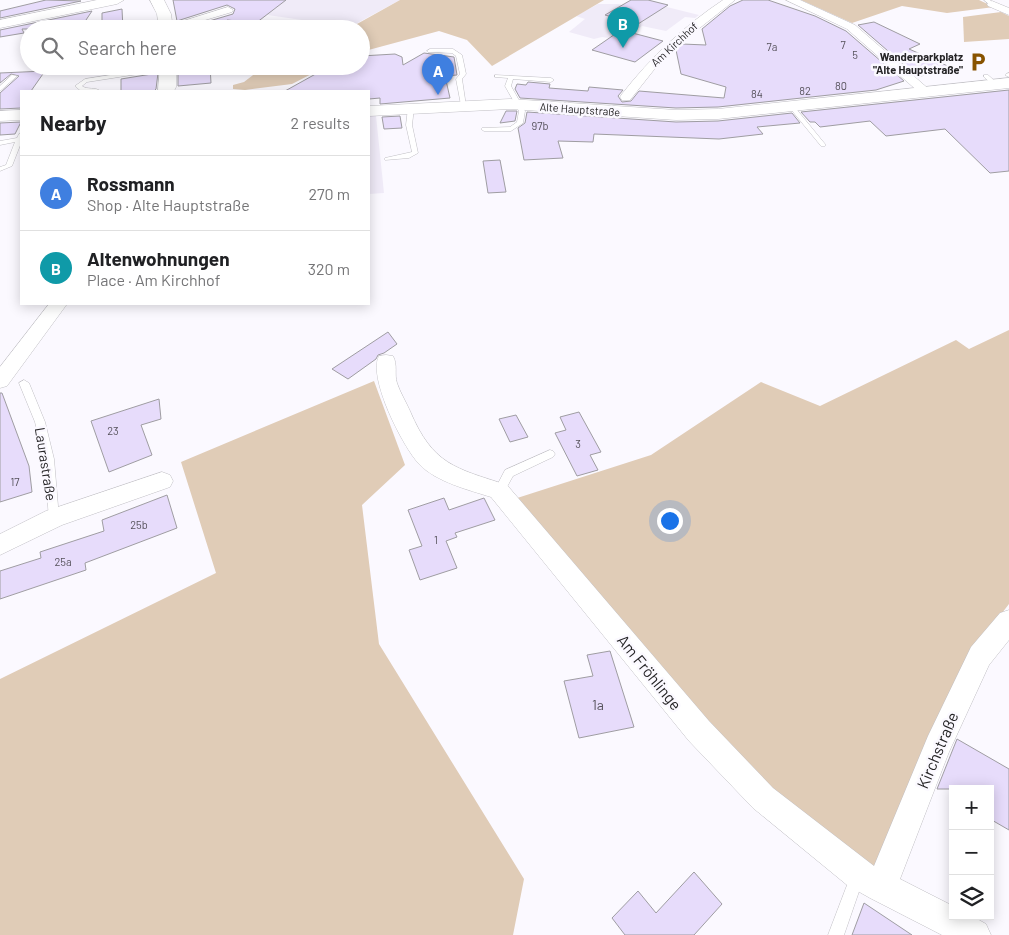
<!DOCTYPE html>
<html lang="en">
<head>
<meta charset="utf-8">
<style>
	:root { --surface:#fff; --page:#f2f2f2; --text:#202124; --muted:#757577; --line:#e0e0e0; --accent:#db2777 }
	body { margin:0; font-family:Barlow,sans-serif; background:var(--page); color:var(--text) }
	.controls { position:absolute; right:15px; bottom:15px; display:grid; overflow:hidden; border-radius:0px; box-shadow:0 2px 12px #0003 }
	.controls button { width:45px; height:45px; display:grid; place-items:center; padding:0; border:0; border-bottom:1px solid var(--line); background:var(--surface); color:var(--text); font:25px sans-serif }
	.you { position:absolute; left:669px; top:520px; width:18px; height:18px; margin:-12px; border:4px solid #fff; border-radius:50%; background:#1a73e8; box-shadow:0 0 0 8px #1a73e833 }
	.badge { display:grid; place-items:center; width:32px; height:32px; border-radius:50%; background:var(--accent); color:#fff; font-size:16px; font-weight:700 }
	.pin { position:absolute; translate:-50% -41px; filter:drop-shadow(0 1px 2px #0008) }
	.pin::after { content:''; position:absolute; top:26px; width:18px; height:15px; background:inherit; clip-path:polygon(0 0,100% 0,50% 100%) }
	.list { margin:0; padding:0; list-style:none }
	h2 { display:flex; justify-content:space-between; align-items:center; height:65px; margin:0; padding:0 20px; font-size:21px }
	h2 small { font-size:16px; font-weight:400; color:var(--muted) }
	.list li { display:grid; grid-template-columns:32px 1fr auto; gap:15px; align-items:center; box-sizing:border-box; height:75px; padding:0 20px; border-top:1px solid var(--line) }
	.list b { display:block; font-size:19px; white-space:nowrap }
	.list p { margin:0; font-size:16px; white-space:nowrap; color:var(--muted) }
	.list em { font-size:16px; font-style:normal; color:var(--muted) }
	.icon { flex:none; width:28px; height:28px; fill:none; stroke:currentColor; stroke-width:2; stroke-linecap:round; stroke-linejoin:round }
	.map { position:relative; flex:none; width:1009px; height:935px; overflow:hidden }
	.search { position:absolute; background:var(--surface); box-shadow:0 2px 12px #0003; left:20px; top:20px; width:350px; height:55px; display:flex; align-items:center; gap:12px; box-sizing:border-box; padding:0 18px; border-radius:28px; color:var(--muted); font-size:19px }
	.panel { position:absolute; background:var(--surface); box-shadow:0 2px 12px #0003; left:20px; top:90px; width:350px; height:215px; border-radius:0px }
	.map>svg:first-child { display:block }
	.built { fill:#f0ebf8 }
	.green { fill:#e0ccb7 }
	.building { fill:#e7dcfb; stroke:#9f9da2 }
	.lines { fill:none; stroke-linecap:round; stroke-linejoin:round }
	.service-casing { stroke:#c0bfc4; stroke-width:1 }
	.minor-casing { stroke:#c0bfc4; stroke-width:1 }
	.secondary-casing { stroke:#c0bfc4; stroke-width:1 }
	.service { fill:#fff; fill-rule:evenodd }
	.minor { fill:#fff; fill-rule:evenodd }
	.secondary { fill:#fff; fill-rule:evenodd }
	.labels { text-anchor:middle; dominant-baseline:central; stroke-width:5; stroke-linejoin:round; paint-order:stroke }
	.far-street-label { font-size:11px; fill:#252426; stroke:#fbf9ff }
	.number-label { font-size:11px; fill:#56525b }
	.far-poi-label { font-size:11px; font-weight:bold; fill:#252426; stroke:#fbf9ff; text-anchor:end }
	.street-label { font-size:14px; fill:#252426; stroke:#fbf9ff }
	.near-number-label { font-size:14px; fill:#56525b }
	.near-street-label { font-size:16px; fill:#252426; stroke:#fbf9ff }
</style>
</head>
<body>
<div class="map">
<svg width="1009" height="935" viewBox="0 0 1009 935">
	<rect width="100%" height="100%" fill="#fbf9ff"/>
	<g class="built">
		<polygon points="254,0 400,0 350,27 234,10"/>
		<polygon points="598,4 618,4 645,10 655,4 699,15 695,18 685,17 666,31 642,26 622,40 602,37 594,39 569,32 585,19 576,16"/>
		<polygon points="369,116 376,116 384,193 369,194"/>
	</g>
	<g class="green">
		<polygon points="400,0 604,0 492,66 467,40 439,31 361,52 361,29 348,29"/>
		<polygon points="801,0 979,0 994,7 947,13 902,6 852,23"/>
		<polygon points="1001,12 1009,16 1009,39 964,42 963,17"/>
		<polygon points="254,66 327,66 292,84 245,90 233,89 233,85 244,82 257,72 248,70"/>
		<polygon points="1009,330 1009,604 974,649 876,877 767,796 511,500 651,455 761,382 820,406 956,340 969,349"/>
		<polygon points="374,381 405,465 362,505 379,644 524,879 513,935 0,935 0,679 216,573 181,462"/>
	</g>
	<g class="building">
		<polygon points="46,0 81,1 0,18 0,11"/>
		<polygon points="173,0 286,0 256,23 227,20 229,29 182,29 233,14 235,9 227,5 177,21"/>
		<polygon points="631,0 648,0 668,5 638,24 605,15"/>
		<polygon points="743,0 768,0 815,16 846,31 904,81 876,90 718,107 676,108 520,98 515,89 517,84 526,85 528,82 550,84 549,88 588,91 589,87 623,90 618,96 622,102 631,101 639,91 724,98 726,87 681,74 676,50 682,44 706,45 702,29 730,6"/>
		<polygon points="122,9 123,29 102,29 102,13"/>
		<polygon points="92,11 84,23 52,29 22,29 24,33 0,37 0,30"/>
		<polygon points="874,22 920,44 909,49 950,67 918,77 858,25"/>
		<polygon points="621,30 663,41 635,62 592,50"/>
		<polygon points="424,53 454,57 457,75 445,76 450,98 380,104 380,98 369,99 369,91 285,91 330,66 361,66 361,56 395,54 402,57 403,65"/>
		<polygon points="178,66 210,66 211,83 178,86"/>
		<polygon points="45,71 31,91 21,91 21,108 0,109 0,93 19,76 11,74 0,83 0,73"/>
		<polygon points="158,73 156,89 154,91 121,91 121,79"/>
		<polygon points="1009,90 1009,171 990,173 945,129 886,136 870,121 820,127 815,122 810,122 801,112"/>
		<polygon points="506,111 517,111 515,121 500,123"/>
		<polygon points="527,112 676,122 718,121 792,113 800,123 757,127 763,134 719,139 594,134 593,142 558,141 563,158 524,160 518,128 525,123"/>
		<polygon points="400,116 402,128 384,129 382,117"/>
		<polygon points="21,122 15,134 0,135 0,123"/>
		<polygon points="500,160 506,192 488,193 483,161"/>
		<polygon points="388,332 397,344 384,353 378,355 376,359 348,379 332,369"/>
		<polygon points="0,393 2,393 29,466 32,492 0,502"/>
		<polygon points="159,399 161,419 141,425 152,455 109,472 91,421"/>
		<polygon points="579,412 601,452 590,455 598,470 577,476 555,433 566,430 560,417"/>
		<polygon points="516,415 528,437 510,442 499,419"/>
		<polygon points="167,495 177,528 85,563 86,570 0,599 0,571 41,558 40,552 104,531 102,520"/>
		<polygon points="444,498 449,510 484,498 495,520 455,533 457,537 446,541 457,568 420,580 409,550 422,546 408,510"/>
		<polygon points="610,651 634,727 579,738 564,681 593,676 587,655"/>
		<polygon points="957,739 1009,769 1009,830 990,819 990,789 937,789"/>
		<polygon points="694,872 722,904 694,935 625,935 612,918 638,891 656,913"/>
		<polygon points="864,903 912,935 852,935"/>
	</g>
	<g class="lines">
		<defs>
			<g id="service">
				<polygon points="984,0 990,0 994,4 990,5"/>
				<polygon points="430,49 453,49 462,55 466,74 462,79 466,106 461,105 456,79 460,74 456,56 452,53 428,52 427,51"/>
				<path d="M 168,66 L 171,68 L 170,69 L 87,82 L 82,86 C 87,90 96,87 100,91 L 81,91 L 75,86 L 85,79 Z"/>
				<polygon points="1009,73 1009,77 1005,75 1006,74"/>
				<polygon points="12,75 17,76 0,91 0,86"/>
				<polygon points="495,75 551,78 554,80 551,82 513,79 511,86 525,111 523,123 511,131 484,131 481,129 482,128 510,127 517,122 519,111 505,86 508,78 495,77"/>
				<polygon points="984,75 988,75 997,83 997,85 993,85 984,77"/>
				<polygon points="789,105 793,105 825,144 825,146 821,146 789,107"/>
				<polygon points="411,106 414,108 412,125 418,153 409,158 385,160 385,158 412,152 406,125 408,108"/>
				<polygon points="21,133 21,143 12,166 0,171 0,167 6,165 15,142 0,145 0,141 17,138 19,134"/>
				<polygon points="24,380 29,383 45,422 54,459 59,518 58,521 54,522 50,521 49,518 44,459 35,422 19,383"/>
				<polygon points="550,450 553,451 555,454 553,457 513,476 503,494 495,494 494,491 505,470"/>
				<polygon points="857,870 862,872 864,877 844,935 828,935 852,872"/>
			</g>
			<g id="minor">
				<path d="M 723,0 L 735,0 L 677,46 L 653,71 L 630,100 L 622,100 L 620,97 L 622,94 C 651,57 684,26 723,0 Z"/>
				<polygon points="786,0 800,0 855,25 931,91 929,94 921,94 847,29"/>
				<polygon points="992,1 1009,8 1009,15 988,6 987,4"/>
				<polygon points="228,7 233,10 232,12 175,29 161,28"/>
				<polygon points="49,304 67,304 7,386 0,388 0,367"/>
				<path d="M 386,355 L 393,356 C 398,365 394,374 397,383 C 400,392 406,402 410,411 C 433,465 455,468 507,485 L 709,721 L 773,788 L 874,866 L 928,736 L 971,647 L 1000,613 L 1009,610 L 1009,640 L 989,665 L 949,752 L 900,879 L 953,906 L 953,916 L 972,916 L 986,924 L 991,935 L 942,935 L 870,898 L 847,885 L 753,808 L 689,741 L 491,497 C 469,490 436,482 419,464 C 403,447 367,377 379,356 Z"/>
				<polygon points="162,472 170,475 173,481 170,487 62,525 0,555 0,534 46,511"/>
			</g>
			<g id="secondary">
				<polygon points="97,0 124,0 117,4 0,28 0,20"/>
				<polygon points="150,0 164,0 171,14 173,29 159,29 157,14"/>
				<polygon points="160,66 176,66 176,87 174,91 158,91"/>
				<polygon points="1009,78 1009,88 718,119 676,120 510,109 369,116 369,106 510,99 676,110 718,109"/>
				<polygon points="21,110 21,120 0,121 0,111"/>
			</g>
		</defs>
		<use href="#service" class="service-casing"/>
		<use href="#minor" class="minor-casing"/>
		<use href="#secondary" class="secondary-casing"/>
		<use href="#service" class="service"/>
		<use href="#minor" class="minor"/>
		<use href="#secondary" class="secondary"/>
	</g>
	<defs>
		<symbol id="parking-bare" viewBox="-9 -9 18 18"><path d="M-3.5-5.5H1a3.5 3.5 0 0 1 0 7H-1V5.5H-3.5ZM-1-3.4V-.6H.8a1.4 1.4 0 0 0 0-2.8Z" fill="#885300" stroke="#fbf9ff" stroke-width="2.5" paint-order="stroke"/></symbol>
	</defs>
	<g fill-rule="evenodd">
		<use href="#parking-bare" x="964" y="48" width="28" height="28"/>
	</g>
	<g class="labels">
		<g class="far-street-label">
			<text transform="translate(674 44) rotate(-43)">Am Kirchhof</text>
			<text transform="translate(580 109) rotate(4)">Alte Hauptstraße</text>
		</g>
		<g class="number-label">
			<text x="843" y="44">7</text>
			<text x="772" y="46">7a</text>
			<text x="855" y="54">5</text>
			<text x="841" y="85">80</text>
			<text x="805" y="90">82</text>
			<text x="757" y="93">84</text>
			<text x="540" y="125">97b</text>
			<text x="113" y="430">23</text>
			<text x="578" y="443">3</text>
			<text x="15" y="481">17</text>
			<text x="139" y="524">25b</text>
			<text x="436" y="539">1</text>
			<text x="63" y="561">25a</text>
		</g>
		<g class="far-poi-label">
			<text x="963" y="56">Wanderparkplatz<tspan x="963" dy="13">"Alte Hauptstraße"</tspan></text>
		</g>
		<g class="street-label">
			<text transform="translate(46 464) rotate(81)">Laurastraße</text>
		</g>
		<g class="near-number-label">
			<text x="598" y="704">1a</text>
		</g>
		<g class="near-street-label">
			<text transform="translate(650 672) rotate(51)">Am Fröhlinge</text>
			<text transform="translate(937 750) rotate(-67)">Kirchstraße</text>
		</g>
	</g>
</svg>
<div class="controls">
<button>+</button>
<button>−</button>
<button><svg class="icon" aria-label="layers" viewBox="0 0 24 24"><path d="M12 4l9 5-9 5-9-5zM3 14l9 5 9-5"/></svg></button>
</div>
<div class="you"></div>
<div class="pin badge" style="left:438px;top:95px;background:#3f7fe0">A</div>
<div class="pin badge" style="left:623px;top:48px;background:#0f9aa8">B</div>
<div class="search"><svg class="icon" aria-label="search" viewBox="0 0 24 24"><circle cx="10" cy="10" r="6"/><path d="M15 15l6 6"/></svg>Search here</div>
<section class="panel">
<h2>Nearby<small>2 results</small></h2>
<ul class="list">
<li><span class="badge" style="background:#3f7fe0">A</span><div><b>Rossmann</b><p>Shop · Alte Hauptstraße</p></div><em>270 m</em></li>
<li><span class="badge" style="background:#0f9aa8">B</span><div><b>Altenwohnungen</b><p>Place · Am Kirchhof</p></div><em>320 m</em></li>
</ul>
</section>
</div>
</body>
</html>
